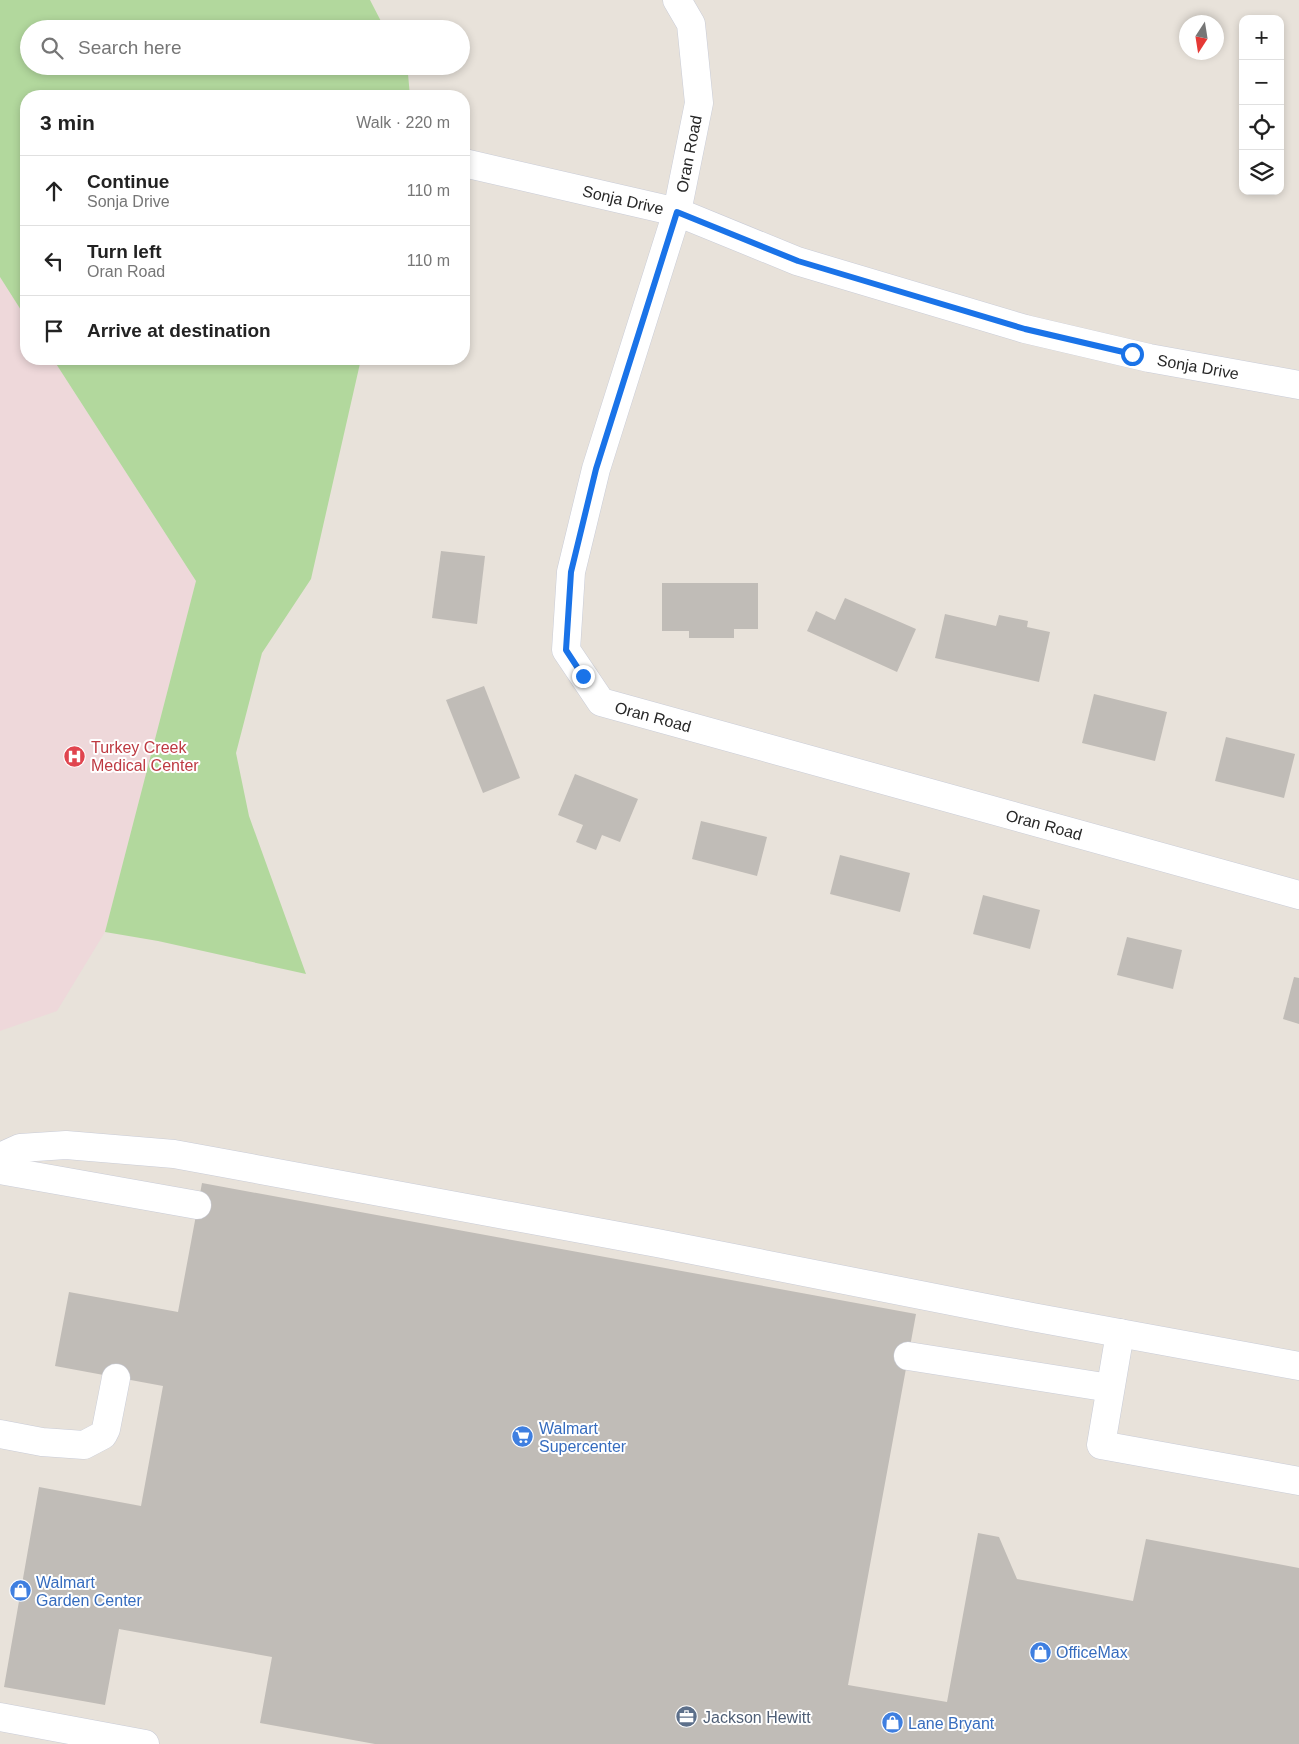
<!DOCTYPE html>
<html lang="en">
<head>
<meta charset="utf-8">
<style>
	:root { --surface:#fff; --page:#f2f2f2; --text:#222; --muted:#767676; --line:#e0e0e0 }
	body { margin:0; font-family:Helvetica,sans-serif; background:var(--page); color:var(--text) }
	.controls { position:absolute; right:15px; top:15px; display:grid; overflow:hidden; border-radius:10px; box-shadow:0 2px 8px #0003 }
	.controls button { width:45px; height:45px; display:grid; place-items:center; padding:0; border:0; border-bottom:1px solid var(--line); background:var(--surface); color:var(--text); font:25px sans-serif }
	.compass { position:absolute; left:1179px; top:15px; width:45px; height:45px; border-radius:50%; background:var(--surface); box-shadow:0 2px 8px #0003; rotate:192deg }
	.stop { position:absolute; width:15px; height:15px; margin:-11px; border:4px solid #1a73e8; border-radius:50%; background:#fff }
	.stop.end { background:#1a73e8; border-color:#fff; box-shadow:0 1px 5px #0008 }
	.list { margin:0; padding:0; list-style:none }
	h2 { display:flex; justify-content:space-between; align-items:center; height:65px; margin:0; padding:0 20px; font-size:21px }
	h2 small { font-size:16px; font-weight:400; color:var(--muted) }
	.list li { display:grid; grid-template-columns:32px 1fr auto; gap:15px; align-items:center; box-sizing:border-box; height:70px; padding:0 20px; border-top:1px solid var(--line) }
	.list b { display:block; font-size:19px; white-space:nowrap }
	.list p { margin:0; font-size:16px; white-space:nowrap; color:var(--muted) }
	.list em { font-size:16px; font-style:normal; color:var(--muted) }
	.icon { flex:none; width:28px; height:28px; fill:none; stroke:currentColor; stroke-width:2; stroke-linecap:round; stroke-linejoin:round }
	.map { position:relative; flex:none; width:1299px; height:1744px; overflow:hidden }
	.search { position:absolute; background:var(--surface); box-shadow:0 2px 8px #0003; left:20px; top:20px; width:450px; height:55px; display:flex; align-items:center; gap:12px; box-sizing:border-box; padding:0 18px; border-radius:28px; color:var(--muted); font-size:19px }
	.panel { position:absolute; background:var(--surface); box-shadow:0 2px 8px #0003; left:20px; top:90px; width:450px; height:275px; border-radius:20px }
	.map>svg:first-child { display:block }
	.medical { fill:#eed8da }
	.green { fill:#b2d89d }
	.building { fill:#c0bcb7 }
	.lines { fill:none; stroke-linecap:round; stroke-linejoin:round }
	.minor-casing { stroke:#c9ccd7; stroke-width:29 }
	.minor { stroke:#fff; stroke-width:28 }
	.route { stroke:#1a73e8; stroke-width:6 }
	.labels { text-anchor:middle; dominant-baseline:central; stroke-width:4; stroke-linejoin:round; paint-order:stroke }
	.street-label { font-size:16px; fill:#272727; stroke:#fff }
	.health-label { font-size:16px; fill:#be3a42; stroke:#fff; text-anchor:start }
	.shop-label { font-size:16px; fill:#366cbe; stroke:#fff; text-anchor:start }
	.service-label { font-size:16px; fill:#4e5e75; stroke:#fff; text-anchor:start }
</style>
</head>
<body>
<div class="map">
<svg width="1299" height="1744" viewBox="0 0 1299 1744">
	<rect width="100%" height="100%" fill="#e8e2da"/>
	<polygon class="medical" points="0,277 26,318 26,359 53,359 196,581 105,932 57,1011 0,1031"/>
	<g class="green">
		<polygon points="0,0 370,0 385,29 29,29 29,66 404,66 408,74 410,96 26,96 26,318 0,277"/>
		<polygon points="53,359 361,359 311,579 262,653 236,753 249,816 306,974 158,941 105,932 196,581"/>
	</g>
	<g class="building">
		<polygon points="441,551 485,556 477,624 432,618"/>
		<polygon points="662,583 758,583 758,629 734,629 734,638 689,638 689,631 662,631"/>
		<polygon points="845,598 916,629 897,672 807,631 816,611 835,620"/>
		<polygon points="945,614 996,626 999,615 1028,621 1027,627 1050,632 1039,682 935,658"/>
		<polygon points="484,686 520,778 483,793 446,700"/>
		<polygon points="1094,694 1167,712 1155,761 1082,743"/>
		<polygon points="1226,737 1295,754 1284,798 1215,781"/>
		<polygon points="575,774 638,799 620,842 602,835 596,850 576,842 583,825 558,815"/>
		<polygon points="701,821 767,837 757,876 692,859"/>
		<polygon points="840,855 910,873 900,912 830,894"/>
		<polygon points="983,895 1040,910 1030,949 973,934"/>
		<polygon points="1127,937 1182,950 1173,989 1117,975"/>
		<polygon points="1294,977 1299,978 1299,1024 1283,1019"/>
		<polygon points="202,1183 916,1314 848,1685 947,1702 978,1533 999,1537 1017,1579 1133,1601 1146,1539 1299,1568 1299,1744 375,1744 260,1723 272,1657 119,1629 105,1705 4,1687 39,1487 141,1506 163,1386 55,1366 69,1292 178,1312"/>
	</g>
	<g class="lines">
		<defs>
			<g id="minor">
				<polyline points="677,0 691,24 699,103 677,212 596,469 571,572 566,650 601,702 1299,895"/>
				<polyline points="464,163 677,212 797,261 1025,329 1149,358 1299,385"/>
				<polyline points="0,1157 20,1148 66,1145 174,1154 657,1243 1032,1317 1299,1366"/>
				<polyline points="0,1170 197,1205"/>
				<polyline points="1120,1333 1101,1445 1299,1481"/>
				<polyline points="908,1356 1110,1388"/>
				<polyline points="0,1434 42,1442 84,1445 103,1435 106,1429 116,1378"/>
				<polyline points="0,1717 145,1744"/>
			</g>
		</defs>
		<use href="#minor" class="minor-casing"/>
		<use href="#minor" class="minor"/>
	</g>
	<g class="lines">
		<polyline class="route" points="583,676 566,650 571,572 596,469 677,212 798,261 1025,329 1132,354"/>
	</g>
	<defs>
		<symbol id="hospital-disc" viewBox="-11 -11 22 22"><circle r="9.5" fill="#e0444e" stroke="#fff"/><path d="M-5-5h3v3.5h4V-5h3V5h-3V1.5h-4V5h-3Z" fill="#fff"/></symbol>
		<symbol id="supermarket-disc" viewBox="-11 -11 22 22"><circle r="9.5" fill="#3f7fe0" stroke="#fff"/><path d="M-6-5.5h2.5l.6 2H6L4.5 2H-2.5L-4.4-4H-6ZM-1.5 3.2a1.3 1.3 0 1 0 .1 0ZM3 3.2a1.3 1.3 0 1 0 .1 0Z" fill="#fff"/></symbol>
		<symbol id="shop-disc" viewBox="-11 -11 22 22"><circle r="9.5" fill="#3f7fe0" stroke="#fff"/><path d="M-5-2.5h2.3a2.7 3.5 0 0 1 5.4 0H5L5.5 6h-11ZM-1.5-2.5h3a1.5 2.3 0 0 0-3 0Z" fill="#fff"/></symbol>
		<symbol id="office-disc" viewBox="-11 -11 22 22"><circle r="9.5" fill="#5c6f8a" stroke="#fff"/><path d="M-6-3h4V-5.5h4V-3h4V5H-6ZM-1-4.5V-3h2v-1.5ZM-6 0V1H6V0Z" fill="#fff"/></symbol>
	</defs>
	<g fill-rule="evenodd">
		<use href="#hospital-disc" x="62" y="744" width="25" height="25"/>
		<use href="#supermarket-disc" x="510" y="1424" width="25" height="25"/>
		<use href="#shop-disc" x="8" y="1578" width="25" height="25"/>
		<use href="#shop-disc" x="1028" y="1640" width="25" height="25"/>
		<use href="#office-disc" x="674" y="1704" width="25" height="25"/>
		<use href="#shop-disc" x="880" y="1710" width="25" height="25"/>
	</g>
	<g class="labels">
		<g class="street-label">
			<text transform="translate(689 154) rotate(-79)">Oran Road</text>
			<text transform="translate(623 200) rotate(13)">Sonja Drive</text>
			<text transform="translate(1198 367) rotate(10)">Sonja Drive</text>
			<text transform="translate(653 717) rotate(15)">Oran Road</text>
			<text transform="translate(1044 825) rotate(15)">Oran Road</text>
		</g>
		<g class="health-label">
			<text x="91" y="747">Turkey Creek<tspan x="91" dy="18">Medical Center</tspan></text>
		</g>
		<g class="shop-label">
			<text x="539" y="1428">Walmart<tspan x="539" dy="18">Supercenter</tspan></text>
			<text x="36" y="1582">Walmart<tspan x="36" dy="18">Garden Center</tspan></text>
			<text x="1056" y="1652">OfficeMax</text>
			<text x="908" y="1723">Lane Bryant</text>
		</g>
		<g class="service-label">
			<text x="703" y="1717">Jackson Hewitt</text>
		</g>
	</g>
</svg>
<div class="controls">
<button>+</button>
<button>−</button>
<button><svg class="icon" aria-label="locate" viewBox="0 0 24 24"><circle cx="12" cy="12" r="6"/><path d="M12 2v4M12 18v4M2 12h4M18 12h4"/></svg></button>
<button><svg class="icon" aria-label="layers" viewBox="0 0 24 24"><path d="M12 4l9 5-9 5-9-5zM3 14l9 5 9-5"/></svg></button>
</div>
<svg class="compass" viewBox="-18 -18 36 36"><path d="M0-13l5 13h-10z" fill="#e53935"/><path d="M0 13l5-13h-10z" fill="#767676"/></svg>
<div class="stop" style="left:1132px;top:354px"></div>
<div class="stop end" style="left:583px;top:676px"></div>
<div class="search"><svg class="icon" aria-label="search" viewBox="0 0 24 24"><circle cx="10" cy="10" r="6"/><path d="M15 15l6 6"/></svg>Search here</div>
<section class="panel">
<h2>3 min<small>Walk · 220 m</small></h2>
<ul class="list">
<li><svg class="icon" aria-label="ahead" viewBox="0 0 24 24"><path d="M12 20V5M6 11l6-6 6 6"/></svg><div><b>Continue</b><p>Sonja Drive</p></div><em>110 m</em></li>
<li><svg class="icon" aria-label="left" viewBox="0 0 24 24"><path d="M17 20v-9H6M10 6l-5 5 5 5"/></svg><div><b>Turn left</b><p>Oran Road</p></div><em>110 m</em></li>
<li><svg class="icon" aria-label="arrive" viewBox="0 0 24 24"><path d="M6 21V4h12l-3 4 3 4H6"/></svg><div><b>Arrive at destination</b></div></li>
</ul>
</section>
</div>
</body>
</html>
